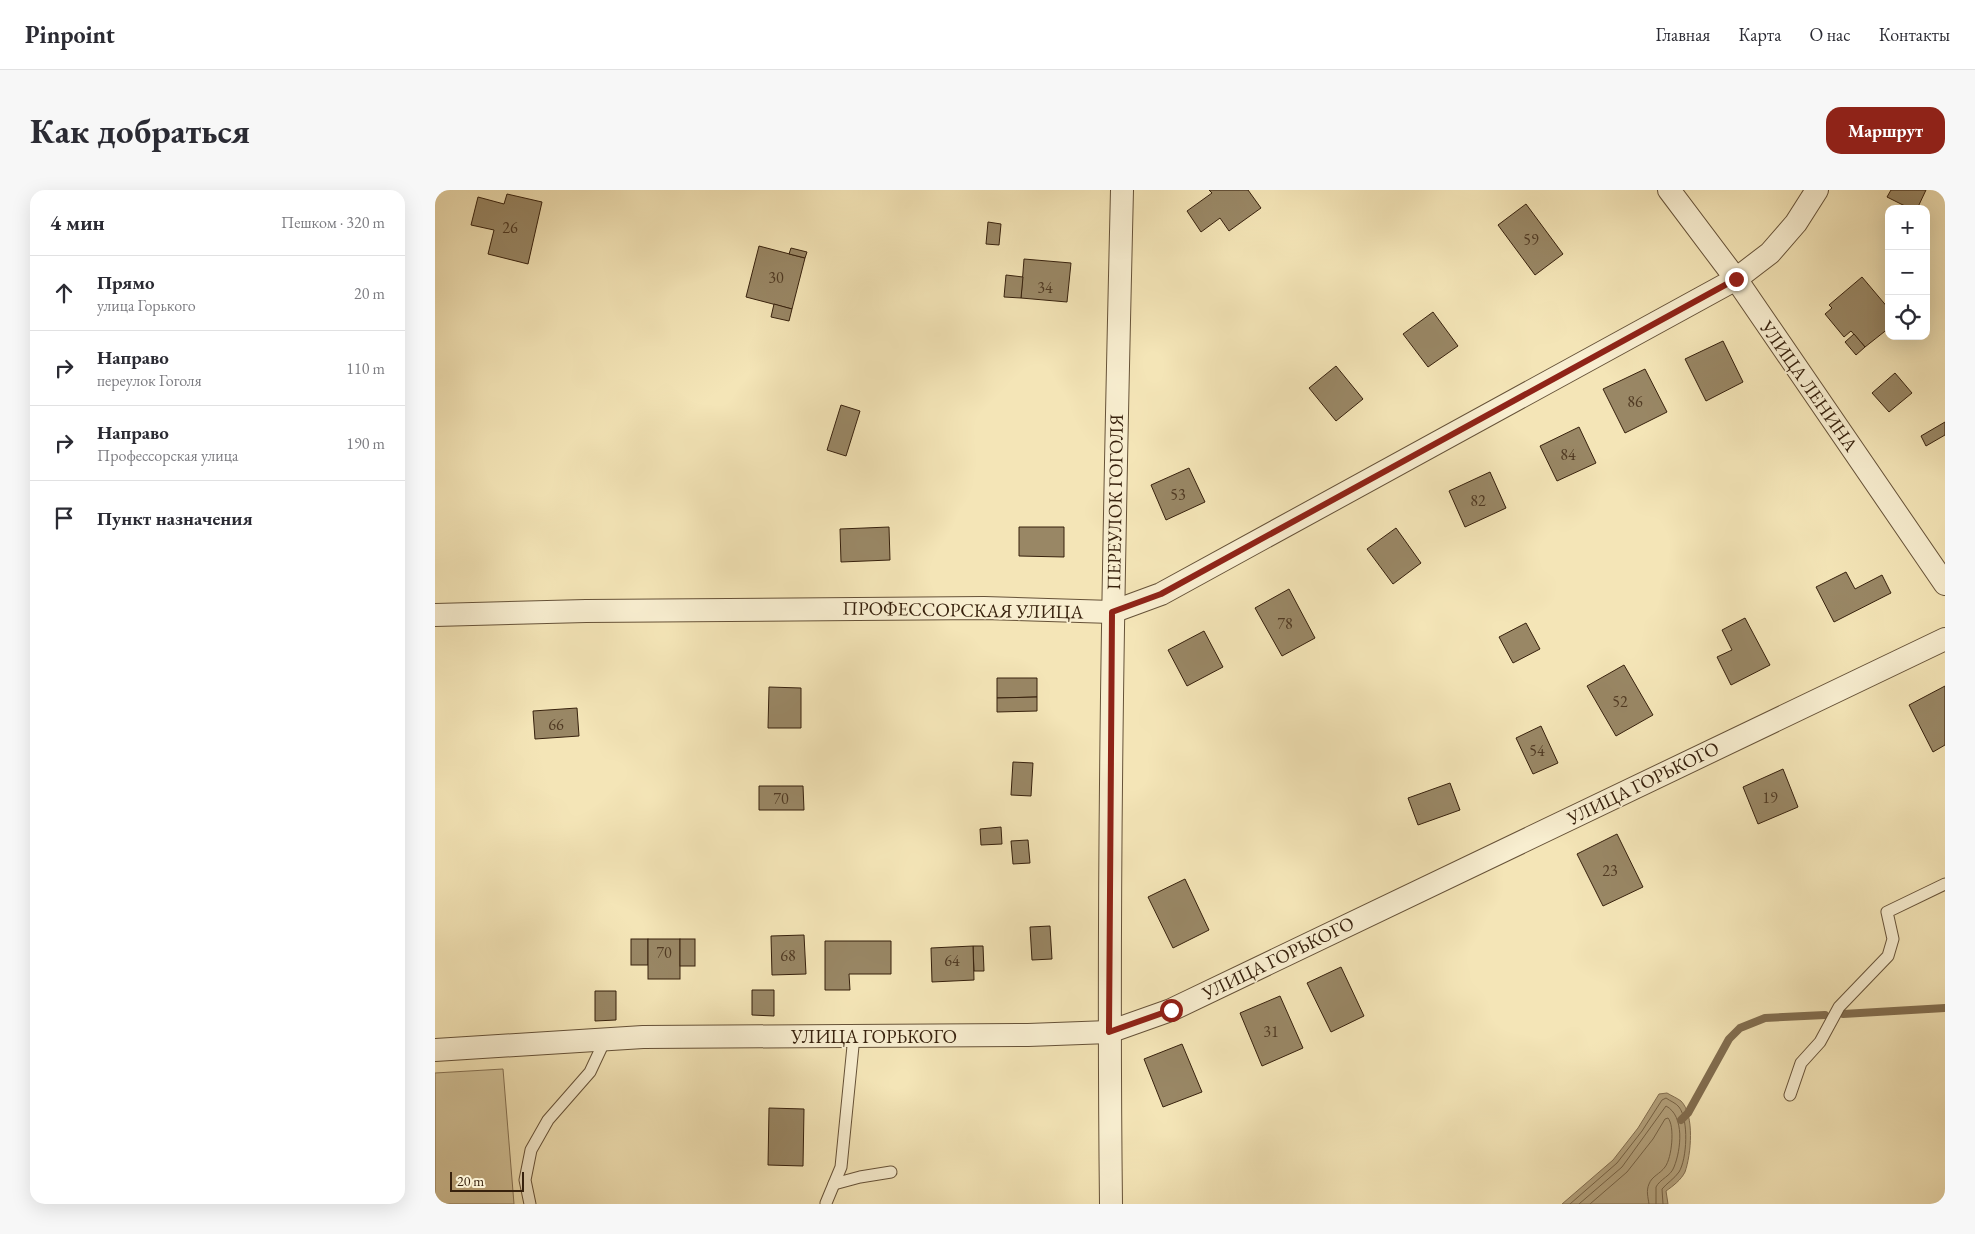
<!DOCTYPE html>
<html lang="ru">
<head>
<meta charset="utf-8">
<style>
	:root { --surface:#fff; --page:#f7f7f7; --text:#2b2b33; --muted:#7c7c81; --line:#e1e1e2; --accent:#8f2418 }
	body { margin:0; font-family:"EB Garamond",serif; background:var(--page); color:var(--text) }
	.controls { position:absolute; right:15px; top:15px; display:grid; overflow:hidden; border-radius:10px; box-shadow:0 5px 20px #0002 }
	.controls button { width:45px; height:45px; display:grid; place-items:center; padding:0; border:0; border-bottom:1px solid var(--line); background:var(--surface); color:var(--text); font:25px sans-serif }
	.scale { position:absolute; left:15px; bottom:12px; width:74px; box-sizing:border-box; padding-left:5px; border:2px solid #37210d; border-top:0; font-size:14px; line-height:18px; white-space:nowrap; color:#37210d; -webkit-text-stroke:4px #f8eed0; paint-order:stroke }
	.stop { position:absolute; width:15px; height:15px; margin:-11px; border:4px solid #8f2418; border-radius:50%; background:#fff }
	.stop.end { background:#8f2418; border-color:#fff; box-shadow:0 1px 5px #0008 }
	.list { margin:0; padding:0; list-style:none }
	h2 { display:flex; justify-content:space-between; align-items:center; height:65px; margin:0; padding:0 20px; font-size:21px }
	h2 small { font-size:16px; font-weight:400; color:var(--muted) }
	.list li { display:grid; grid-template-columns:32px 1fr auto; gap:15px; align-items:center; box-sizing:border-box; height:75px; padding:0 20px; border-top:1px solid var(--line) }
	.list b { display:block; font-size:19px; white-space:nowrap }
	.list p { margin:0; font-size:16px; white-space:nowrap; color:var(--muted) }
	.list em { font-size:16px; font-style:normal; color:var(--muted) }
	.icon { flex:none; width:28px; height:28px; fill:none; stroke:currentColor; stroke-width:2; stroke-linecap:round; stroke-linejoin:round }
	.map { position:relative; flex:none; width:1510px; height:1014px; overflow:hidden; border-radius:15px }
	header { display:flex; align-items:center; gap:30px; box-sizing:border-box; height:70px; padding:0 25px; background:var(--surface); border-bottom:1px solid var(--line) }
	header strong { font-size:24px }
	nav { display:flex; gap:28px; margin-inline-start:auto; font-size:18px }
	.intro { display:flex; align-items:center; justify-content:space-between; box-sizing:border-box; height:120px; padding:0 30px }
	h1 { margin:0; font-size:35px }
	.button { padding:12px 22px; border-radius:15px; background:var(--accent); color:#fff; font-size:18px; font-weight:700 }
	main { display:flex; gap:30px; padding:0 30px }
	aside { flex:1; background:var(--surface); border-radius:15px; box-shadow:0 5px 20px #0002 }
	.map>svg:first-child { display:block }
	.green { fill:#d4c49a; stroke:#867254 }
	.water { fill:#b4a27d; stroke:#826e50 }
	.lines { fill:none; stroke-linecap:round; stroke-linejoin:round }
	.shore { stroke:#766245; stroke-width:1 }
	.stream { stroke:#826e50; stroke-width:8 }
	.building { fill:#998765; stroke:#37210d }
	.service-casing { stroke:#665238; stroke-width:13 }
	.minor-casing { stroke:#665238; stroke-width:24 }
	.service { stroke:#f8eed0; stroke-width:11 }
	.minor { stroke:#f8eed0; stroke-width:22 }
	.route { stroke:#8f2418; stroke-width:6 }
	.labels { text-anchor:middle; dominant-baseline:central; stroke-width:4; stroke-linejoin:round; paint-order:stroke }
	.number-label { font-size:16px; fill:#503a23 }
	.street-label { font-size:19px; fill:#37210d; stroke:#f8eed0 }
</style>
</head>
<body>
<header>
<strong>Pinpoint</strong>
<nav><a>Главная</a><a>Карта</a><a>О нас</a><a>Контакты</a></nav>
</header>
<div class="intro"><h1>Как добраться</h1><a class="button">Маршрут</a></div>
<main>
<aside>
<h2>4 мин<small>Пешком · 320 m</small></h2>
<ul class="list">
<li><svg class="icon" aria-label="ahead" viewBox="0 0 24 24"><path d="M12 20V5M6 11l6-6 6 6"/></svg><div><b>Прямо</b><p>улица Горького</p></div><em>20 m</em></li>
<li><svg class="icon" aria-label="right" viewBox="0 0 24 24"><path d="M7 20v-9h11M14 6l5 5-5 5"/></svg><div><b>Направо</b><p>переулок Гоголя</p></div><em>110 m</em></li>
<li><svg class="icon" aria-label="right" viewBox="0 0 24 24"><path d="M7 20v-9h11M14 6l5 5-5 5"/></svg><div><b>Направо</b><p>Профессорская улица</p></div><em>190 m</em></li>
<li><svg class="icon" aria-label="arrive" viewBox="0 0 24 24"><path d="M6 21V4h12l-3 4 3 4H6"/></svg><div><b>Пункт назначения</b></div></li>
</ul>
</aside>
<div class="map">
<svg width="1510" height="1014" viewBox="0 0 1510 1014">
	<rect width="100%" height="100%" fill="#f4e5b7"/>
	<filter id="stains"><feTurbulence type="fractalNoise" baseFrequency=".004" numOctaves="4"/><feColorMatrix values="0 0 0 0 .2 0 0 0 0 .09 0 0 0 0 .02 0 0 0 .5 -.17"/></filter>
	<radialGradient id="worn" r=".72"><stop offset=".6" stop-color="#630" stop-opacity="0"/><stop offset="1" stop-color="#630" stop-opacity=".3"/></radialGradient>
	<polygon class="green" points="68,879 79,1014 0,1014 0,883"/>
	<path class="water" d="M 1232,903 C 1237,906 1242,908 1246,911 C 1260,925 1256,965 1250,982 C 1246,990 1238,996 1231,1001 L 1233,1014 L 1127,1014 L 1178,970 L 1203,938 L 1224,904 Z"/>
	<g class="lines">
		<g class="shore">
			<path d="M 1135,1014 L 1182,973 L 1207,941 L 1227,910 L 1231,908 C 1235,911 1241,913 1244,917 C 1254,930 1252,969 1244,982 C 1239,989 1232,993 1227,999 L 1228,1014"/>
			<path d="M 1144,1014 L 1187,977 L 1231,916 C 1250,926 1246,960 1239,977 C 1236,986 1225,989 1221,997 L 1221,1014"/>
			<path d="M 1155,1014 L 1192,982 L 1218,949 L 1230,929 L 1233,928 C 1240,936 1237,968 1230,977 C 1225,984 1217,986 1214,994 C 1211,1001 1213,1007 1214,1014"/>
		</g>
		<g class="stream">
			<polyline points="1408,824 1510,818"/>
			<polyline points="1246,930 1253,923 1294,849 1305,838 1330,828 1390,825"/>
		</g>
	</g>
	<g class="building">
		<polygon points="774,0 813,0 826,18 794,41 785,28 766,42 752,21 777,3"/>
		<polygon points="1456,0 1491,0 1482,19 1476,19 1452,7"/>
		<polygon points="72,4 107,12 93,74 53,64 59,40 36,35 43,7 69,14"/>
		<polygon points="1091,14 1128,64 1100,85 1063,35"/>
		<polygon points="553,32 566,34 564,55 551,54"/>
		<polygon points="324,56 370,68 357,119 311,107"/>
		<polygon points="356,58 372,62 370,68 354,64"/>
		<polygon points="589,69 636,73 632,112 586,108"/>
		<polygon points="571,85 588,87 586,108 569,107"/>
		<polygon points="1427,87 1454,119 1454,138 1430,157 1416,141 1409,147 1390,124 1397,118 1394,115"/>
		<polygon points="339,114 357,119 354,131 336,127"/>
		<polygon points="998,122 1023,156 993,177 968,144"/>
		<polygon points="1419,144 1430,157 1421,165 1410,152"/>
		<polygon points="1288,151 1308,192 1271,211 1250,169"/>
		<polygon points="901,176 928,209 901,231 874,198"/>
		<polygon points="1210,179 1232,222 1190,243 1168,199"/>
		<polygon points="1460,183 1477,203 1454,222 1437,203"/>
		<polygon points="406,215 425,221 411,266 392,260"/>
		<polygon points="1510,232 1510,245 1491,256 1486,246"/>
		<polygon points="1144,237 1161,273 1122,291 1105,256"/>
		<polygon points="754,278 770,312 731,330 716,295"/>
		<polygon points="1055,282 1071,318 1030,337 1014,301"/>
		<polygon points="454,337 455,370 406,372 405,339"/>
		<polygon points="584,337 629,337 629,367 584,366"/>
		<polygon points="961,338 986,373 958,394 932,359"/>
		<polygon points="1411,382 1420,399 1447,385 1456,403 1399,432 1381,397"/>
		<polygon points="854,399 880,448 847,466 820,418"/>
		<polygon points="1310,428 1335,475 1296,495 1282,467 1297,460 1287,440"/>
		<polygon points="1091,433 1105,459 1078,473 1064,447"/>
		<polygon points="769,441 788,477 752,496 733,460"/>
		<polygon points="1189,475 1218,525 1181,546 1152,496"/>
		<polygon points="562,488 602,488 602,507 562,508"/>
		<polygon points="1510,496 1510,555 1498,562 1474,515"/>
		<polygon points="334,497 366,498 366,538 333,538"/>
		<polygon points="602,507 602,521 562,522 562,508"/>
		<polygon points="142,518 144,546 100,549 98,521"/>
		<polygon points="1106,536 1123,573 1098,584 1081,548"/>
		<polygon points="578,572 598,573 596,606 576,605"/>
		<polygon points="1348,579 1363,617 1323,634 1308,597"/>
		<polygon points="1015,593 1025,620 983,635 973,608"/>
		<polygon points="324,596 368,596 369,620 324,620"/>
		<polygon points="566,637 567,654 546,655 545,639"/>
		<polygon points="1182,644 1208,697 1168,716 1142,664"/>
		<polygon points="593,650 595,673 578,674 576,651"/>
		<polygon points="750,689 774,740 738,758 713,707"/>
		<polygon points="615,736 617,769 597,770 595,737"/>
		<polygon points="369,745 371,784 337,785 336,746"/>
		<rect x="196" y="749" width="17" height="26"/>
		<rect x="213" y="749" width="32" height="40"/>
		<rect x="245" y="749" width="15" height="27"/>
		<polygon points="390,751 456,751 456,784 414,784 415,800 390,800"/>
		<polygon points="538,756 548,756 549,781 539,781"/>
		<polygon points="538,756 539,790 497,792 496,758"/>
		<polygon points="906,777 929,826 896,842 872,793"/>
		<polygon points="317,800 339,800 339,826 317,825"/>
		<polygon points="160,801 181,801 181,830 160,831"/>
		<polygon points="845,806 868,858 827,876 805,823"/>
		<polygon points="747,854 767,902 728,917 709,869"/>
		<polygon points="334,918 369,919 368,976 333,975"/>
	</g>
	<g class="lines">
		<defs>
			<g id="service">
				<polyline points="1355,905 1366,873 1385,852 1404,817 1453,766 1458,749 1452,722 1510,694"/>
				<polyline points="399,994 425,987 456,982"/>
				<polyline points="391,1013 406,977 419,846"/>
				<polyline points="95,1014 90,990 96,960 113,930 155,882 170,850"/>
			</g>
			<g id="minor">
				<polyline points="1234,0 1301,89 1510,394"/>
				<polyline points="0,425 151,421 549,418 677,422 726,404 1301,89 1335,63 1361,33 1382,0"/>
				<polyline points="0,860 208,847 593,845 674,842 736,820 1510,449"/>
				<path d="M 676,1014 C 672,676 679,338 687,0"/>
			</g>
		</defs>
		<use href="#service" class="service-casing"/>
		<use href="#minor" class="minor-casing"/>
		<use href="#service" class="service"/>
		<use href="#minor" class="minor"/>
	</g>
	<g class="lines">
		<polyline class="route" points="736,820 674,842 677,422 726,404 1301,89"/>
	</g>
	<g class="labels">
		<g class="number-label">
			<text x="75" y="37">26</text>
			<text x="1096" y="49">59</text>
			<text x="341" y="87">30</text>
			<text x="610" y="97">34</text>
			<text x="1200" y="211">86</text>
			<text x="1133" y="264">84</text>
			<text x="743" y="304">53</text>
			<text x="1043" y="310">82</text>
			<text x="850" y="433">78</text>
			<text x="1185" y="511">52</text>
			<text x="121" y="534">66</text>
			<text x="1102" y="560">54</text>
			<text x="1335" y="607">19</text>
			<text x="346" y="608">70</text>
			<text x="1175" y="680">23</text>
			<text x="229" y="762">70</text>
			<text x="353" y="765">68</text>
			<text x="517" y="770">64</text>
			<text x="836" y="841">31</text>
		</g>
		<g class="street-label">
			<text transform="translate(1374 196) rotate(55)">УЛИЦА ЛЕНИНА</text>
			<text transform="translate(680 312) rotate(-89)">ПЕРЕУЛОК ГОГОЛЯ</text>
			<text transform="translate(528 420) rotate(1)">ПРОФЕССОРСКАЯ УЛИЦА</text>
			<text transform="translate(1208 593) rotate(-26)">УЛИЦА ГОРЬКОГО</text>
			<text transform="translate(843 768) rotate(-26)">УЛИЦА ГОРЬКОГО</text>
			<text x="439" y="846">УЛИЦА ГОРЬКОГО</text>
		</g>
	</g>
	<rect width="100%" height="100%" filter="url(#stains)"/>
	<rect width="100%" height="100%" fill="url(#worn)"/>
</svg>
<div class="controls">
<button>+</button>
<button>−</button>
<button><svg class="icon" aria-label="locate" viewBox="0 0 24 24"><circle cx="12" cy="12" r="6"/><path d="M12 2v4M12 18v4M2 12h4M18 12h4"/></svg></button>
</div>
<div class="scale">20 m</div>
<div class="stop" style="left:736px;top:820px"></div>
<div class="stop end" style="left:1301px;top:89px"></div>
</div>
</main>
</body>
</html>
